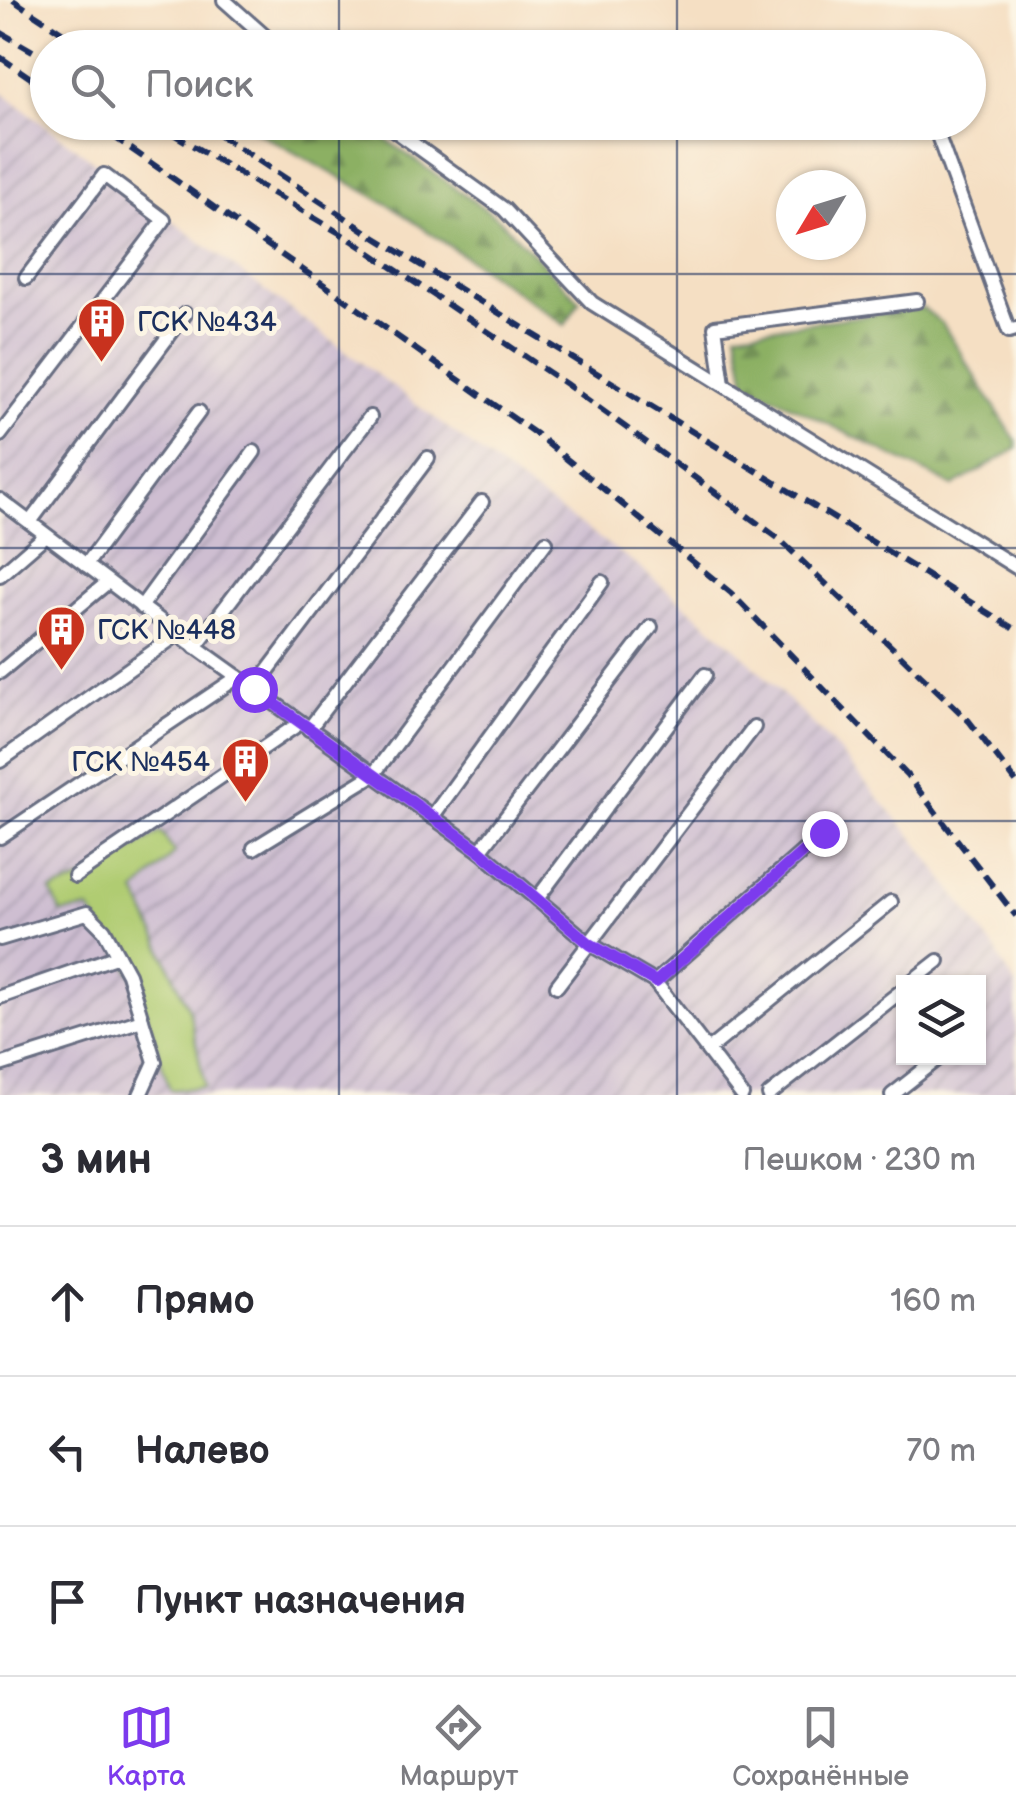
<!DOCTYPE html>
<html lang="ru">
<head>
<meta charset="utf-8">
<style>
	:root { --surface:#fff; --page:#f7f7f7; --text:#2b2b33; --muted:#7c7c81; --line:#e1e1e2; --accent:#7c3aed }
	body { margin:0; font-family:"Balsamiq Sans",sans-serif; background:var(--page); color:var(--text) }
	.controls { position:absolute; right:30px; bottom:30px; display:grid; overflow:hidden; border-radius:0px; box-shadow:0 2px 8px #0004 }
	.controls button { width:90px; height:90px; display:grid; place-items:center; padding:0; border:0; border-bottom:2px solid var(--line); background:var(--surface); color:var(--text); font:50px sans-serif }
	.compass { position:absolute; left:776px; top:170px; width:90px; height:90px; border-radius:50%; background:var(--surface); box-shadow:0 2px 8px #0004; rotate:232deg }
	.stop { position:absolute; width:30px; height:30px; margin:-22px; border:8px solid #7c3aed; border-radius:50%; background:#fff }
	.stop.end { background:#7c3aed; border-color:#fff; box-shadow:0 2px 10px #0008 }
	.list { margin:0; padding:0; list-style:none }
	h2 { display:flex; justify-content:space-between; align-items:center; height:130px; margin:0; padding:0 40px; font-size:42px }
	h2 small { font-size:32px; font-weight:400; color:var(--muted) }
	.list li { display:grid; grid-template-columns:65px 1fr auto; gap:30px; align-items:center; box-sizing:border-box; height:150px; padding:0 40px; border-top:2px solid var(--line) }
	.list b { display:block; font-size:38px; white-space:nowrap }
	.list em { font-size:32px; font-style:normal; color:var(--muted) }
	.icon { flex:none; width:55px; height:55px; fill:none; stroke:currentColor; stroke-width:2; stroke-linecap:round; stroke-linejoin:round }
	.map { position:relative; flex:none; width:1016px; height:1095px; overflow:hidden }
	.search { position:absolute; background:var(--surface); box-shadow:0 2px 8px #0004; left:30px; right:30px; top:30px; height:110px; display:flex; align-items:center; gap:25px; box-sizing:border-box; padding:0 35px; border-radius:55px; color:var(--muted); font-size:38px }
	.sheet { height:580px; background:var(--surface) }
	nav { display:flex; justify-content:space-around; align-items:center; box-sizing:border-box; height:140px; border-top:2px solid var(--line); background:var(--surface); font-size:28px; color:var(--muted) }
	nav a { display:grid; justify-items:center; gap:5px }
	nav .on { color:var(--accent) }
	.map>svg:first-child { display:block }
	.industrial { fill:url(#industrial-furrows); fill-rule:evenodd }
	.green { fill:#b0cc72; stroke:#667e68; stroke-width:2.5 }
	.forest { fill:url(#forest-firs); stroke:#547061; stroke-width:2.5 }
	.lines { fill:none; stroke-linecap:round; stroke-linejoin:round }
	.service-casing { stroke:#676d81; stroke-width:18 }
	.service { stroke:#fff; stroke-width:12 }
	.rail { stroke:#1b2f5e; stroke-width:6; stroke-dasharray:15 8; stroke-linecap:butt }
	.route { stroke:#7c3aed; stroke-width:12 }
	.grid { fill:none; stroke:#1b2f5e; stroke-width:2.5; stroke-opacity:0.55 }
	.labels { text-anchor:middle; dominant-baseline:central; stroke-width:10; stroke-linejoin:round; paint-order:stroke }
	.poi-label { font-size:28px; fill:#1b2f5e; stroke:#fcf5e5; text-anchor:start }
</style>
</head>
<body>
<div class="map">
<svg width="1016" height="1095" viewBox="0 0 1016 1095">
	<defs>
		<pattern id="industrial-furrows" width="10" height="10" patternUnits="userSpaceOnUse" patternTransform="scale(2.5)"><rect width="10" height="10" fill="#cebed1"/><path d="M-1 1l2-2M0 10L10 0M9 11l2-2" fill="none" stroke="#a69bad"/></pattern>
		<pattern id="forest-firs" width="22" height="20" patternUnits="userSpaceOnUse" patternTransform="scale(2.5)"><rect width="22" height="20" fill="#8cb064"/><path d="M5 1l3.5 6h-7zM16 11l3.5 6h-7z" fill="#729056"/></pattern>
	</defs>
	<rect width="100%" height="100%" fill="#fcf5e5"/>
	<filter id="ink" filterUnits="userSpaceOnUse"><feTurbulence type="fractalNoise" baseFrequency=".01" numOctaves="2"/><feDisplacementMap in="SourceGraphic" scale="20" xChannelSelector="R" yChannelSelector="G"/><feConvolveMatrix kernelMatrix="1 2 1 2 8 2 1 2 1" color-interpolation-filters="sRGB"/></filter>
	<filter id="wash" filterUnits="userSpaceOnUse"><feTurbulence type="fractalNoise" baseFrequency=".0048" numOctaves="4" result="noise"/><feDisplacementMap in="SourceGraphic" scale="40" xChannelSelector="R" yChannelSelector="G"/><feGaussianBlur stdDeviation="2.25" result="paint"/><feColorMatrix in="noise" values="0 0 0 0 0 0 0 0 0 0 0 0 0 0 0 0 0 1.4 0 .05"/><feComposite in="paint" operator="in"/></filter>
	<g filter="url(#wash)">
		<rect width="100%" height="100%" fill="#f5dfc3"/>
		<path class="industrial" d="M 0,91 L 525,486 L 633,562 L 735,647 L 829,740 L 916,841 L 994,948 L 1016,986 L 1016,1095 L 0,1095 ZM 904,982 L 978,982 L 978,1058 L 904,1058 Z"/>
		<polygon class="green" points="161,832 175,853 136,892 189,1009 205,1087 170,1090 136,980 89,909 61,913 51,891 83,879"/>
		<g class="forest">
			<polygon points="241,123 362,123 498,218 580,301 565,325 391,206"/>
			<polygon points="923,308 942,323 1016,441 1016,449 953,486 746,383 737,332"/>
		</g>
	</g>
	<g filter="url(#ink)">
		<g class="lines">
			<defs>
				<g id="service">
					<polyline points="224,0 278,48"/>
					<polyline points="383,122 504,209 592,303 1016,567"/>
					<polyline points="933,122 1009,331 1016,329"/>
					<polyline points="723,384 715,327 917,301"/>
					<polyline points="0,435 164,220 104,175 26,278"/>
					<polyline points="0,500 178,634 480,851 590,944 655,982 742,1095"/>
					<polyline points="30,522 185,314"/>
					<polyline points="86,565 199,412"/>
					<polyline points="0,575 45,536"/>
					<polyline points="141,607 254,452"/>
					<polyline points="195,647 370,417"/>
					<polyline points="0,672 108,582"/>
					<polyline points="254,689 428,458"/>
					<polyline points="309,729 482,502"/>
					<polyline points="0,761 178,634"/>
					<polyline points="432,817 602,582"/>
					<polyline points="0,837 238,677"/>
					<polyline points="254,848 373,775 546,542"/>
					<polyline points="480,851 651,627"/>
					<polyline points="75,876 300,723"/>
					<polyline points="537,899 705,675"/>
					<polyline points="0,939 87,913 104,930 128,974 155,1062 140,1095"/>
					<polyline points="655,982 824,833"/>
					<polyline points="911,982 938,961"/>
					<polyline points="557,986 754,727"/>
					<polyline points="0,997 118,956"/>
					<polyline points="708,1050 891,902"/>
					<polyline points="0,1065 142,1020"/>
					<polyline points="769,1095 904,989"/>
					<polyline points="892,1095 939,1058"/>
				</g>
			</defs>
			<use href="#service" class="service-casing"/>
			<use href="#service" class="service"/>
			<g class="rail">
				<polyline points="13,0 86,48"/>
				<polyline points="0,32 48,60"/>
				<polyline points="0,57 48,90"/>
				<polyline points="93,122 536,434 731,593 907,775 1016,916"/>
				<polyline points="153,122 353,241 566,384 778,538 969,721 1016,782"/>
				<polyline points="200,122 370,234 1016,630"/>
			</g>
		</g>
	</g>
	<g class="lines" filter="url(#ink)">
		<polyline class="route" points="254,689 480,851 590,944 656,982 824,833"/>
	</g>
	<path class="grid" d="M 339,0 L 339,48M 677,0 L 677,48M 339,122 L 339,1095M 677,122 L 677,1095M 0,274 L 1016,274M 0,548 L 1016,548M 0,821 L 1016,821"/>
	<defs>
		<symbol id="building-pin" viewBox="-11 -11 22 30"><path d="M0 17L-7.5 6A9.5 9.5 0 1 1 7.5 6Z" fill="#c8321e" stroke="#fcf5e5"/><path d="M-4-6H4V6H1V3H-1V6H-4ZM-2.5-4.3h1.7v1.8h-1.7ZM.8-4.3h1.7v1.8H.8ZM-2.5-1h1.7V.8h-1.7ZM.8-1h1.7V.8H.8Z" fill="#fff"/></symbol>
	</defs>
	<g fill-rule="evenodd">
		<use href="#building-pin" x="74" y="294" width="55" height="75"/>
		<use href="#building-pin" x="34" y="602" width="55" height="75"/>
		<use href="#building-pin" x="218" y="734" width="55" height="75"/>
	</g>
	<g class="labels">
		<g class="poi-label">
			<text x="137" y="322">ГСК №434</text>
			<text x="97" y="630">ГСК №448</text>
			<text x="210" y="762" text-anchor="end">ГСК №454</text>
		</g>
	</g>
</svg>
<div class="controls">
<button><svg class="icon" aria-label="layers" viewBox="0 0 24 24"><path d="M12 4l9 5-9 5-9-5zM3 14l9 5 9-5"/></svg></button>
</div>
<svg class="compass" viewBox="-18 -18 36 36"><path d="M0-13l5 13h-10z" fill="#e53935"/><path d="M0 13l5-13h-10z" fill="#7c7c81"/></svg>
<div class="stop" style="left:254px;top:689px"></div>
<div class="stop end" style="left:824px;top:833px"></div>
<div class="search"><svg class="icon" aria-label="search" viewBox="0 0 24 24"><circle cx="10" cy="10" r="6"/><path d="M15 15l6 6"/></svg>Поиск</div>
</div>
<section class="sheet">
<h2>3 мин<small>Пешком · 230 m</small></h2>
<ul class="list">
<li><svg class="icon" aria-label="ahead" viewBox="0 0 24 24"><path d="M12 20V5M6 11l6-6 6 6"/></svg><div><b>Прямо</b></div><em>160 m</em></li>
<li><svg class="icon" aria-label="left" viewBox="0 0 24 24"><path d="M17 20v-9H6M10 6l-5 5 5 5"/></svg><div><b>Налево</b></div><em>70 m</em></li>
<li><svg class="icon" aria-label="arrive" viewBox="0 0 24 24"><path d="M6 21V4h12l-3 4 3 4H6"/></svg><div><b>Пункт назначения</b></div></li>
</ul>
</section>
<nav>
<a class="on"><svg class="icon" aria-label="map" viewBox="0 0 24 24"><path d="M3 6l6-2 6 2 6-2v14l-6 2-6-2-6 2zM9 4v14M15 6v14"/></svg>Карта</a>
<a><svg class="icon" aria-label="directions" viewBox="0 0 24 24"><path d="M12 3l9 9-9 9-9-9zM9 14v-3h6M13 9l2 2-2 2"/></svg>Маршрут</a>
<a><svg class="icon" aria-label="saved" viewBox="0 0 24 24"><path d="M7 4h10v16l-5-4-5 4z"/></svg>Сохранённые</a>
</nav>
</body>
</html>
